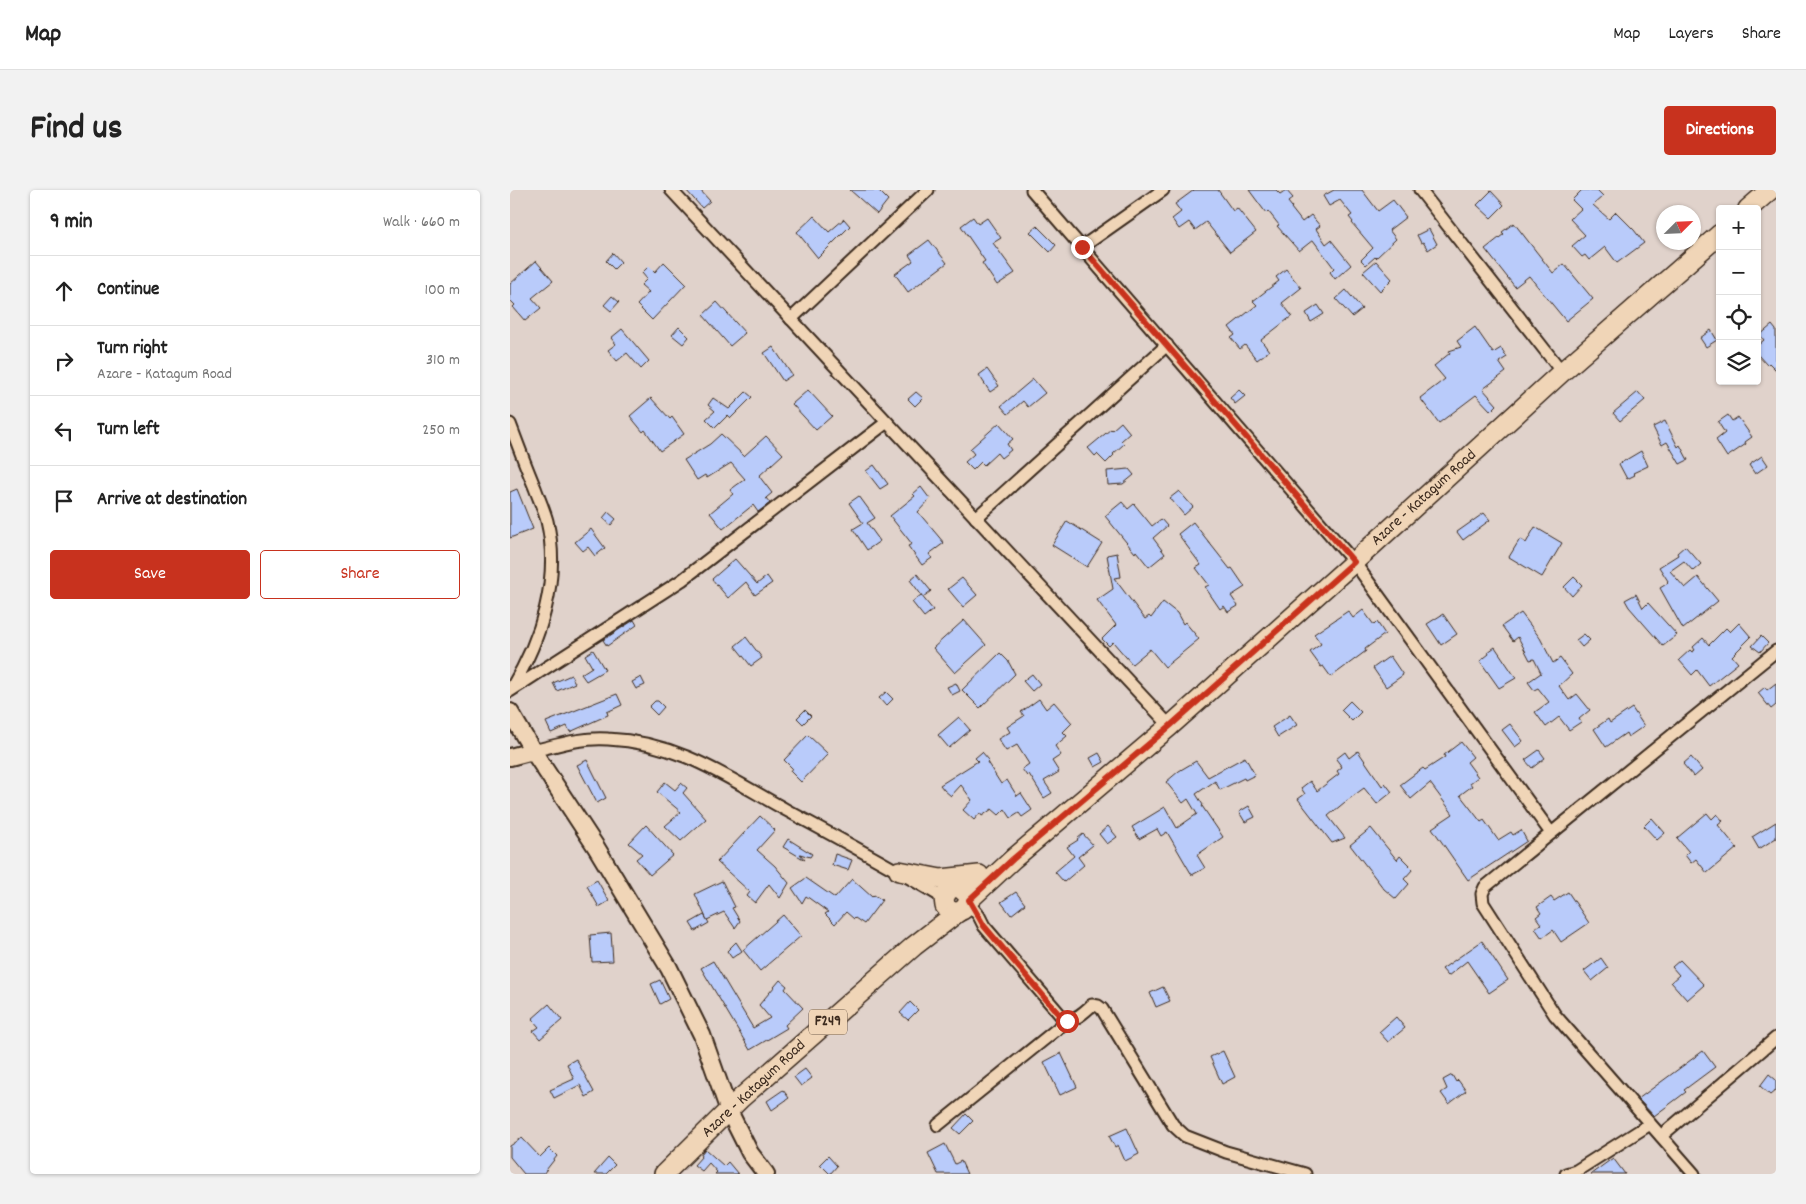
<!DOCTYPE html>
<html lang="en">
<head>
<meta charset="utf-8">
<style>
	:root { --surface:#fff; --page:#f2f2f2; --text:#222; --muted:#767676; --line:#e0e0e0; --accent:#c8321e }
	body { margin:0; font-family:Dekko,sans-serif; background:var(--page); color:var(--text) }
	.controls { position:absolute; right:15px; top:15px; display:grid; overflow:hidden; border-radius:5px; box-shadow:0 1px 4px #0004 }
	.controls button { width:45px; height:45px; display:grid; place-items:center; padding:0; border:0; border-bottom:1px solid var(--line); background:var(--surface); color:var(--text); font:25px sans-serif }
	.compass { position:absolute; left:1146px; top:15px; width:45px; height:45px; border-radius:50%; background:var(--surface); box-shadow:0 1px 4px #0004; rotate:66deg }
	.stop { position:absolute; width:15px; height:15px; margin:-11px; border:4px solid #c8321e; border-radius:50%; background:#fff }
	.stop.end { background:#c8321e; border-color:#fff; box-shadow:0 1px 5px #0008 }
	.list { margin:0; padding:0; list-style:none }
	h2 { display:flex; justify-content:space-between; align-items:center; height:65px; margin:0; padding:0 20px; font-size:21px }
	h2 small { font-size:16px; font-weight:400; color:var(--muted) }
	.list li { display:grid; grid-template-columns:32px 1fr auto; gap:15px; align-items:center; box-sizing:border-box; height:70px; padding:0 20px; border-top:1px solid var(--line) }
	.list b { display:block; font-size:19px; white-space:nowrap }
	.list p { margin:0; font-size:16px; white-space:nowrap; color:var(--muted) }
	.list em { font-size:16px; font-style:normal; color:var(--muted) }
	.actions { display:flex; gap:10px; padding:15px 20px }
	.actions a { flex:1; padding:11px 0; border:1px solid var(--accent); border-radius:5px; text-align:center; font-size:18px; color:var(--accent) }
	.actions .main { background:var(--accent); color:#fff }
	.icon { flex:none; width:28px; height:28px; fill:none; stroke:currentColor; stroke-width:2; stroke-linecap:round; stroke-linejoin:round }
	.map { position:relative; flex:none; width:1266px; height:984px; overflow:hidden; border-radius:5px }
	header { display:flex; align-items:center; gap:30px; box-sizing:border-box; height:70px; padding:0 25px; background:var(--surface); border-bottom:1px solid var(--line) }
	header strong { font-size:24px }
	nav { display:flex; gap:28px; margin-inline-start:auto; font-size:18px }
	.intro { display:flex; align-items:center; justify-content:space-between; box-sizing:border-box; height:120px; padding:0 30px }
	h1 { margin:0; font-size:35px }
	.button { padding:12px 22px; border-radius:5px; background:var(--accent); color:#fff; font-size:18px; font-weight:700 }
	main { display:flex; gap:30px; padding:0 30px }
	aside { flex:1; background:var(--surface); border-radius:5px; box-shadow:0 1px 4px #0004 }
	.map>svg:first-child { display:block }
	.building { fill:#b9cbfa; stroke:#3b2a1e }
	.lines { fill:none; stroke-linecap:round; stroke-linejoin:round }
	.street-casing { stroke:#3b2a1e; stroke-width:15 }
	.secondary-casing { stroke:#3b2a1e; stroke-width:20 }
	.primary-casing { stroke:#3b2a1e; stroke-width:22 }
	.street { stroke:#f0d5b7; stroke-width:11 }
	.secondary { stroke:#f0d5b7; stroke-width:16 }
	.primary { stroke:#f0d5b7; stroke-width:19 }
	.route { stroke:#c8321e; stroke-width:6 }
	.labels { text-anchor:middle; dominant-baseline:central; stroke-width:4; stroke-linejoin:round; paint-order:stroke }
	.shield { fill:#f0d5b7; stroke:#715d4c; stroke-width:1 }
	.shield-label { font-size:15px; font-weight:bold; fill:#3b2a1e }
	.street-label { font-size:16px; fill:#3b2a1e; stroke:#f0d5b7 }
</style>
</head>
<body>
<header>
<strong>Map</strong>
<nav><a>Map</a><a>Layers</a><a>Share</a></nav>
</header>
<div class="intro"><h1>Find us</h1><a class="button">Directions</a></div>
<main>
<aside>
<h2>9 min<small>Walk · 660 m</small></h2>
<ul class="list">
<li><svg class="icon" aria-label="ahead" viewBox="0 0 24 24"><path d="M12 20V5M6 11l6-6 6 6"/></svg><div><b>Continue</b></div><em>100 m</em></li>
<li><svg class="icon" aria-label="right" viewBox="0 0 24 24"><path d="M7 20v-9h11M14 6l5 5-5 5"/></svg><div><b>Turn right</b><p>Azare - Katagum Road</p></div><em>310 m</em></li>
<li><svg class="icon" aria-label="left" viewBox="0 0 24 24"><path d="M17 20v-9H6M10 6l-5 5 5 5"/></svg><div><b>Turn left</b></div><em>250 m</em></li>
<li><svg class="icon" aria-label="arrive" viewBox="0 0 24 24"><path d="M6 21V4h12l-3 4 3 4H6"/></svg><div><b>Arrive at destination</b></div></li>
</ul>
<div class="actions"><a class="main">Save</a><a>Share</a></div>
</aside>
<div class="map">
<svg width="1266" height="984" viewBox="0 0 1266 984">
	<rect width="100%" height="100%" fill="#e0d2cb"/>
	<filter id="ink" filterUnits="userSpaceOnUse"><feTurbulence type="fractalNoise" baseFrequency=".02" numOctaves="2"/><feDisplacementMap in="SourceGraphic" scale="10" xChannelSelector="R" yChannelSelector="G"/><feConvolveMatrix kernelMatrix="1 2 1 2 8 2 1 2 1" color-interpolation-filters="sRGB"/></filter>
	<g filter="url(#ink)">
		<g class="building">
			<polygon points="176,0 190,0 200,11 192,18"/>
			<polygon points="340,0 368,0 378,10 367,24"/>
			<polygon points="684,0 708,0 723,21 727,18 746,42 720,62 696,32 685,40 679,32 669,39 662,29 671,22 665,14"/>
			<polygon points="739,0 766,0 770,4 776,0 783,8 778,12 782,17 781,18 792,32 801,25 810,36 806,39 816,54 821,50 841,75 825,89 820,82 824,78 803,50 789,61 767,36 769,35 758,21 756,23"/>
			<polygon points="824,0 852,0 868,21 883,10 896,27 879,40 886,49 866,68 865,67 856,75 851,70 863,58 842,33 843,32 839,27 842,25 830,10 819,16 813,6"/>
			<polygon points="1072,0 1087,0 1093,6 1083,15 1099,29 1106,22 1124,40 1134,53 1107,73 1095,57 1079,70 1075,65 1072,67 1062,56 1075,45 1060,29 1071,19 1062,10"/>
			<polygon points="981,1 994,15 981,28 967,15"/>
			<polygon points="304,26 319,42 334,29 340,36 308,68 287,42"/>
			<polygon points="463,27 468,34 477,28 491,48 483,53 505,83 487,95 472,73 475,71 451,36"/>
			<polygon points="1004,33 1043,83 1054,74 1083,109 1056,131 1019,86 1005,97 975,59 994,44 992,42"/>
			<polygon points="527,36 546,55 540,62 520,42"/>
			<polygon points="919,39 927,54 918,60 913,52 911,53 907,45"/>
			<polygon points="419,50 437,73 398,102 385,84 403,71 399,65"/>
			<polygon points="103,63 111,72 104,79 96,71"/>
			<polygon points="26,71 43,91 22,108 31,118 15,131 3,117 5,115 0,110 0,94"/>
			<polygon points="866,71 882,89 870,101 853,82"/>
			<polygon points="154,72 176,94 142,130 127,115 139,102 131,95 137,89 132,83 139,76 145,82"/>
			<polygon points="776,79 791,98 772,113 782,126 751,150 759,161 747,170 735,155 730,159 721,148 725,145 719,137 747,115 743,111 769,91 766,87"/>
			<polygon points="836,100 852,119 842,127 826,109"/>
			<polygon points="102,106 109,112 101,121 94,115"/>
			<polygon points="207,112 235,143 220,156 193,125"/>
			<polygon points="808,115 814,124 801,132 796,123"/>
			<polygon points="1262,135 1266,140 1266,180 1259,173 1257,175 1247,164 1247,156 1254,150 1250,145"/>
			<polygon points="169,137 179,147 173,154 162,145"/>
			<polygon points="965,137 983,163 991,158 997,167 989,172 996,182 973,199 987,215 981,221 966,205 929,233 910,208 935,189 924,176 940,163 939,161 951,157 947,151"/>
			<polygon points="112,139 139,171 131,179 117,163 107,171 98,160 106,154 101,148"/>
			<polygon points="1201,140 1207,150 1196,157 1190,148"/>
			<polygon points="263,157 282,185 273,191 254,163"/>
			<polygon points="477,179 489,196 480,202 469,185"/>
			<polygon points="523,189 535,203 518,217 513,211 498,224 491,216"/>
			<polygon points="298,200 322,226 306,240 282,214"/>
			<polygon points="729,200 735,206 725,214 720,208"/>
			<polygon points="236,202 242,207 221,228 218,225 205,238 196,229 205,221 198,215 203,208 219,219"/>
			<polygon points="406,202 413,208 405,216 398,209"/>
			<polygon points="1128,202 1135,210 1110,231 1103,223"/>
			<polygon points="141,208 160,229 162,227 174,244 150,261 135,240 133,242 120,226"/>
			<polygon points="1218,225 1222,231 1228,227 1242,247 1235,252 1236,254 1217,267 1206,250 1215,243 1208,232"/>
			<polygon points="1155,231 1168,257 1170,255 1178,270 1170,274 1157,252 1152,255 1143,237"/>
			<polygon points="611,232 620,243 611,251 614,254 603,264 604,265 596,273 587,264 585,266 578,258 601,239 602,240"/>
			<polygon points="489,233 503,249 497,254 501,260 491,268 487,263 474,275 471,272 463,280 455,272 464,264 460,259"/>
			<polygon points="211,244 234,266 256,246 273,264 249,286 262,303 256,308 260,313 248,322 243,315 213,339 200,323 223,304 220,300 235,289 221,273 197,288 195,285 187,290 174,270 200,254"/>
			<polygon points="1131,261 1138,276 1123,283 1125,285 1117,289 1109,274"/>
			<polygon points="1252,266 1258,275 1245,284 1239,275"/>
			<polygon points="364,275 378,294 370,299 356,281"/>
			<polygon points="619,279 624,285 613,294 598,295 597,281"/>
			<polygon points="411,297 420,309 408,322 434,353 419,364 422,368 412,375 398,356 402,354 380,326 405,306 403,304"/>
			<polygon points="7,299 23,339 0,348 0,302"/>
			<polygon points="669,301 683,317 674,325 660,308"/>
			<polygon points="349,306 365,328 357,333 370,351 357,360 343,339 353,333 339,313"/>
			<polygon points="612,312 618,319 624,314 642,336 651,329 657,336 643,348 655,364 639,377 626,361 625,363 595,326"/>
			<polygon points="98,322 106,329 101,335 93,328"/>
			<polygon points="974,323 980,330 953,350 947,342"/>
			<polygon points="557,331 592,353 577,377 542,355"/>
			<polygon points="683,332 720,379 722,378 735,397 721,406 728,416 718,422 714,416 710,419 695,397 699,395 686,378 691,375 668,344"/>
			<polygon points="1025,337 1052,353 1032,387 999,367 1010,349 1016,353"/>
			<polygon points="81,339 95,358 85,366 78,357 73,361 65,352"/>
			<polygon points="1175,356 1191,374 1183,381 1174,371 1160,381 1175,398 1188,387 1208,411 1173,439 1150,398 1158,393 1157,392 1158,391 1149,377 1168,365 1167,363"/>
			<polygon points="607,363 611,387 604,388 635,429 639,426 641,428 653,412 667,423 673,434 675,432 689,449 655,477 640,459 622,474 603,452 599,456 592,449 606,435 587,410 603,399 597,365"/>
			<polygon points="225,369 247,394 257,386 262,393 245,405 236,392 218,408 202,389"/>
			<polygon points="407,384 421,401 413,407 400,390"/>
			<polygon points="1064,387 1072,395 1062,406 1054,397"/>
			<polygon points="452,388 467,405 453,417 438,399"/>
			<polygon points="1126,404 1133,418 1138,413 1167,445 1153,456 1119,417 1115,410"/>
			<polygon points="411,405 423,420 414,427 402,412"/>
			<polygon points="853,420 864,435 867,432 875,444 855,459 856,461 821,487 813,476 811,477 800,462 811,454 804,444 838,421 843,428"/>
			<polygon points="1011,423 1030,448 1043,473 1050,468 1062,484 1049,496 1059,510 1067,504 1080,520 1069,529 1071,532 1059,540 1049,527 1036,537 1025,522 1039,512 1028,498 1024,500 1018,492 1031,483 1024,469 1020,470 1008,447 1003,451 992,436"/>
			<polygon points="933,424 947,444 931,455 917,434"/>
			<polygon points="124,430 127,435 97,456 93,450"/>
			<polygon points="454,430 476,455 445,483 423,458"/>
			<polygon points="1229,433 1241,447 1222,466 1228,473 1199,496 1187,480 1182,485 1169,470 1180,460 1182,462 1185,460 1183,457 1193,448 1199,455 1216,438 1220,442"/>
			<polygon points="1074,444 1080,450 1072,457 1066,450"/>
			<polygon points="1251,446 1258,453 1250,462 1242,456"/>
			<polygon points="236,447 252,468 241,476 225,456"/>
			<polygon points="985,457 1006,488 989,498 970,471 979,464 978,462"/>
			<polygon points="83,460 95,480 76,491 71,484 82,477 75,465"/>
			<polygon points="490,463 498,471 505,484 470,518 452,500"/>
			<polygon points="880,466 893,485 876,497 863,478"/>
			<polygon points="522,484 530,494 522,501 513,491"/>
			<polygon points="61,485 65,493 47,501 43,493"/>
			<polygon points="131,487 135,495 126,499 122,492"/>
			<polygon points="446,493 450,501 442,505 437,497"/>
			<polygon points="1266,493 1266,515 1261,519 1248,503 1255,497 1257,500"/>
			<polygon points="376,502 383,509 376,516 369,508"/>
			<polygon points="107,504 112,515 97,522 98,525 60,542 57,536 41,543 36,532"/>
			<polygon points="529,509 536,519 544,512 562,533 553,542 557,546 545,556 551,565 542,571 549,582 534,591 542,603 534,608 519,584 517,586 512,579 519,574 507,555 496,561 488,549 500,542 497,537 514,526 511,522"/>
			<polygon points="145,511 148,511 154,517 147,525 139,517"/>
			<polygon points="840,511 851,522 842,531 831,520"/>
			<polygon points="1122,518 1134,536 1118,547 1116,543 1096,557 1084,539 1098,529 1100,533"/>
			<polygon points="295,520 301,526 293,534 287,528"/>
			<polygon points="780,525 787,535 768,547 762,537"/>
			<polygon points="449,527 460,540 439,558 428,545"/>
			<polygon points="1000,534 1013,551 1005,557 992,540"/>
			<polygon points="298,545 318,564 291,592 280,581 282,578 274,570"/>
			<polygon points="951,552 963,567 957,572 968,587 960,593 962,596 950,605 971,632 974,630 988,650 1001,642 1003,645 1011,640 1017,651 958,690 922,638 943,624 920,593 901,609 890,595 906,583 913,578 915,580 935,567 934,565"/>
			<polygon points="1029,560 1035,568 1022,578 1015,570"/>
			<polygon points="848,561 872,596 875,593 882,602 867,614 854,598 835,612 818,626 835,648 822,653 788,609 795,604 791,598 800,591 807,601 829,584 827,581 832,577 826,569 835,562 839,568"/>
			<polygon points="472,562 479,570 477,572 491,594 497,590 507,606 511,603 522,620 512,627 509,623 501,628 495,619 489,625 482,619 472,626 470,623 464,630 453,620 462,610 451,595 441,606 434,600 430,595 468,571 465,568"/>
			<polygon points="589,563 594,572 585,577 580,568"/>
			<polygon points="735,567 745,585 735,590 734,588 710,600 705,591 686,604 693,615 692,616 713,647 687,665 695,678 682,685 657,642 651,646 647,639 629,649 622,637 655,617 667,638 687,624 678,609 673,613 656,592 669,581 686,571 698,587"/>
			<polygon points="1181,567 1192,580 1184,587 1173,574"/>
			<polygon points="77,570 96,608 87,613 67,575"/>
			<polygon points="155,592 165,600 171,593 177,598 173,603 196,629 171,651 155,636 171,622 147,602"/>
			<polygon points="739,616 745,627 735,632 729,622"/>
			<polygon points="1197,623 1202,629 1207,624 1213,631 1208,635 1227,658 1197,683 1186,669 1181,673 1175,665 1179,662 1167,648"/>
			<polygon points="250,626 265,640 247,660 265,676 279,693 270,708 259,694 245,713 237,706 240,702 207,672"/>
			<polygon points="1142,628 1155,643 1147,650 1134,636"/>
			<polygon points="1266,632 1266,648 1249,659 1242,647"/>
			<polygon points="136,635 163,665 140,685 126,669 132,664 119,653"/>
			<polygon points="598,636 607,647 597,654 589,644"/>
			<polygon points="861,638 887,670 890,666 903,679 894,689 899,694 886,709 874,699 840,655"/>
			<polygon points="573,644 583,655 568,667 574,675 554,692 545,682 564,666 557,657 568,650 567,649"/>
			<polygon points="278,649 302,664 300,667 290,664 295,670 273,657"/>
			<polygon points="325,664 342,670 338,680 322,675"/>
			<polygon points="296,688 325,708 342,689 362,707 364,705 372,710 354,734 345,728 344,729 336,722 325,734 315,724 318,722 296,706 292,713 282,698"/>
			<polygon points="87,690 99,711 89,717 77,696"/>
			<polygon points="212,691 225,717 222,718 230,731 225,738 214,722 197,730 185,704"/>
			<polygon points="506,702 515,714 501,725 491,712"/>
			<polygon points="1058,702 1079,733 1051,752 1043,740 1032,748 1025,738 1031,734 1026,727 1031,723 1027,717 1041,707 1044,711"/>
			<polygon points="194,725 199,733 185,741 180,733"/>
			<polygon points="273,725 291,746 250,781 233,760"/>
			<polygon points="101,743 103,771 82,772 80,745"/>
			<polygon points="972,751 998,790 979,803 957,771 938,786 932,779"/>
			<polygon points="226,752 232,761 222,768 217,761"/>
			<polygon points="1091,768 1098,778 1082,791 1074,781"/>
			<polygon points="1170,770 1194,795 1177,810 1161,792 1169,785 1162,777"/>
			<polygon points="203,771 243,838 260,828 249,815 270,790 277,796 275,799 293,818 275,835 277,838 240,860 191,778"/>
			<polygon points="150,790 159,809 150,814 141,794"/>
			<polygon points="653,797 660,811 646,817 640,803"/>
			<polygon points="400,812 408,820 398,830 390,823"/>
			<polygon points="39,814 52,830 30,849 23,841 29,837 22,829"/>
			<polygon points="886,827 895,838 878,852 869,842"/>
			<polygon points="713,861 725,887 712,894 700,867"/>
			<polygon points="1193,861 1205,877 1174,900 1176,902 1144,926 1128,909"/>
			<polygon points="551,863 567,897 550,905 534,872"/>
			<polygon points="66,869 84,902 76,907 70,895 44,908 40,900 64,889 57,874"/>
			<polygon points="295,879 302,888 291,896 284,887"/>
			<polygon points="1259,884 1266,890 1266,900 1260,905 1250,896"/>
			<polygon points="942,885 946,892 948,890 956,901 939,914 931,903 937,899 933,890"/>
			<polygon points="273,900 279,908 262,920 257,911"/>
			<polygon points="456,924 463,931 450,944 443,938"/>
			<polygon points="617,938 629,964 615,971 608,955 605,957 599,946"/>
			<polygon points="12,948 30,967 39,958 47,966 33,984 14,984 0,967 0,956"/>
			<polygon points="435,954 445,974 451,971 457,984 428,984 418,963"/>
			<polygon points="195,959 214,976 218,972 228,984 205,984 207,982 199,973 192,981 184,975 192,966 191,964"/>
			<polygon points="318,966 327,976 320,984 310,974"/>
			<polygon points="98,968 105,975 96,984 84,984"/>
			<polygon points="1103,968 1115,984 1081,984"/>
		</g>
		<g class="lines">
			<defs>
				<g id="street">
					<polyline points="161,0 660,536"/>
					<polyline points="522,0 844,372 1041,643"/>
					<polyline points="910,0 1052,182"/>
					<polyline points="572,57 653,0"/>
					<polyline points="281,129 418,0"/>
					<path d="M 0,234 C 8,255 16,277 25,298 C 29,309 34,320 37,331 C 51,389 31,449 1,499"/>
					<polyline points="466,328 657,155"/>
					<polyline points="0,501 172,390 377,232"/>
					<path d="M 23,561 C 48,555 72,547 98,549 C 169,552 218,588 278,621 C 330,649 383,678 434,708"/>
					<path d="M 458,712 L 469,726 L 474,736 L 553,828 C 563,834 574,822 582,815 L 588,816 L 592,819 L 663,935 L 675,946 L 716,962 L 795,984"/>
					<polyline points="428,935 557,831"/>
					<polyline points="1151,946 1266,848"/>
					<polyline points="1056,984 1066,981 1140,934"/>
					<polyline points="1184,984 1045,825 973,713 972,704 975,697 1266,461"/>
				</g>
				<g id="secondary">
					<polyline points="0,522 23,561 86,657 159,778 192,845 219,921 240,963 256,984"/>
					<polyline points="0,567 23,561"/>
				</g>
				<g id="primary">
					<polyline points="1238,19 1260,0"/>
					<polyline points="389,681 431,689 469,685"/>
					<path d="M 459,710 L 457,704 L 449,697 L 439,699 L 434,708 L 435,716 C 443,726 455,723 459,710 L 503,669 L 660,536 L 844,372 L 1052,182 L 1210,44"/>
					<polyline points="154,984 231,908 404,756 448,722"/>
				</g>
			</defs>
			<use href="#street" class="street-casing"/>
			<use href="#secondary" class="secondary-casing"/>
			<use href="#primary" class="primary-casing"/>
			<use href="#street" class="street"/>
			<use href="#secondary" class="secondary"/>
			<use href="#primary" class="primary"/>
		</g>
	</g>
	<g class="lines" filter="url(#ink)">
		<polyline class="route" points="557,831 552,828 474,736 459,710 503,669 660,536 844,372 572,57"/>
	</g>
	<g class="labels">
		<rect class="shield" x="299" y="819.5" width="38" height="25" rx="4"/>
		<g class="shield-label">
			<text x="318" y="832">F249</text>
		</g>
		<g class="street-label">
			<text transform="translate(914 308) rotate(-42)">Azare - Katagum Road</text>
			<text transform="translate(244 899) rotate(-43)">Azare - Katagum Road</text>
		</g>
	</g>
</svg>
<div class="controls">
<button>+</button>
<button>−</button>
<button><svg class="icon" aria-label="locate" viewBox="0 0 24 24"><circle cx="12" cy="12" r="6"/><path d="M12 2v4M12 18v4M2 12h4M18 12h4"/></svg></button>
<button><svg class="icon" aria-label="layers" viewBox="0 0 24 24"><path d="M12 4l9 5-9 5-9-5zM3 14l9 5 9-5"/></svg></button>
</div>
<svg class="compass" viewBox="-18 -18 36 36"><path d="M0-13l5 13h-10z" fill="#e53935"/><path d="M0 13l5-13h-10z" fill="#767676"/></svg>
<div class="stop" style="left:557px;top:831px"></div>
<div class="stop end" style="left:572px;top:57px"></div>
</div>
</main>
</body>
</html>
